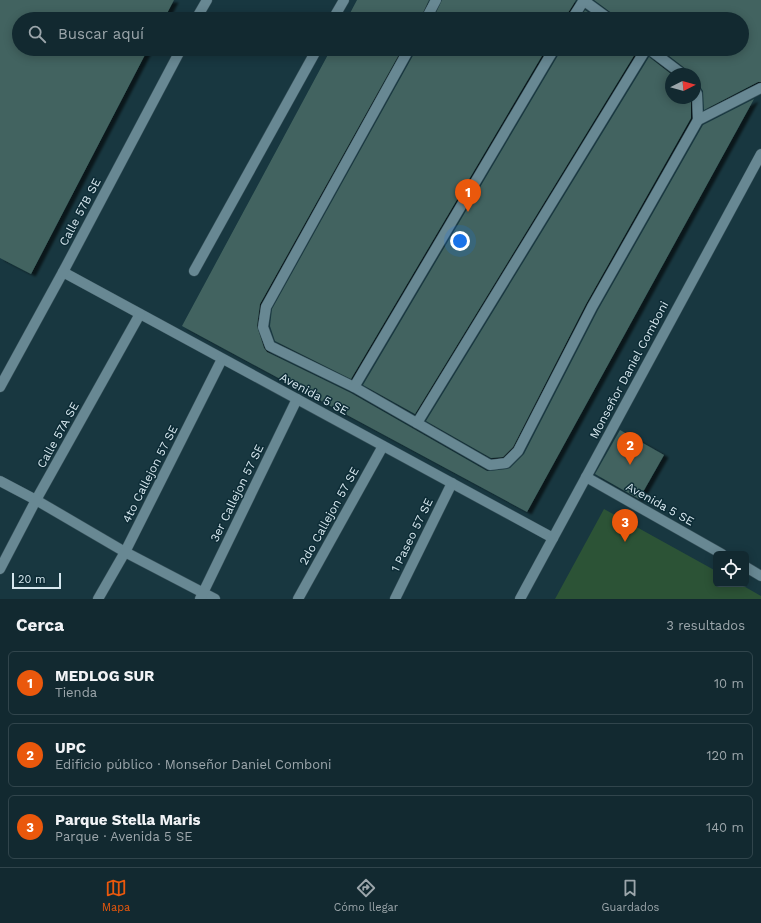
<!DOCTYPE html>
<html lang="es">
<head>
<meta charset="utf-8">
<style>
	:root { --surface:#122930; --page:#1f353c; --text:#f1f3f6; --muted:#9ca6ab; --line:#31454c; --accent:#ea580c }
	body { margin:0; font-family:"Work Sans",sans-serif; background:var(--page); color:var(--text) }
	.controls { position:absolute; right:12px; bottom:12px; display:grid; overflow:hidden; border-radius:6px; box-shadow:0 2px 10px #0003 }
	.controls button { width:36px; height:36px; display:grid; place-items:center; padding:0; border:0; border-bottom:1px solid var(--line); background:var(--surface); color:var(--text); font:20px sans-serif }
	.compass { position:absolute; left:665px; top:68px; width:36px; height:36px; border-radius:50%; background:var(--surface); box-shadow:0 2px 10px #0003; rotate:84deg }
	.scale { position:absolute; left:12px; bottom:10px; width:49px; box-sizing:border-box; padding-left:4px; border:2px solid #d6e7ee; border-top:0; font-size:11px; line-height:14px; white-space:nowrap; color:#d6e7ee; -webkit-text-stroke:3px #0d2c36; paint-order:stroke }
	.you { position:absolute; left:460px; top:241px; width:14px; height:14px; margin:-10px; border:3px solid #fff; border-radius:50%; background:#1a73e8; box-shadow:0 0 0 6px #1a73e833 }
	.badge { display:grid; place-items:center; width:26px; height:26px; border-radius:50%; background:var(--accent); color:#fff; font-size:13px; font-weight:700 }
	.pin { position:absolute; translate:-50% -33px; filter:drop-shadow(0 1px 2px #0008) }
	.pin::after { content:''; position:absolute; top:21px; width:14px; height:12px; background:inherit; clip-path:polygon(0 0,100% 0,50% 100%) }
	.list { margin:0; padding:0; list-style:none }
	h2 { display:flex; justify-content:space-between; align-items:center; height:52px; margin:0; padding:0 16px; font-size:17px }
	h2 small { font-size:13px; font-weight:400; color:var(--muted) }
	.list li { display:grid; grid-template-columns:26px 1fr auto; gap:12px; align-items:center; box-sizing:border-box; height:64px; margin:0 8px 8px; padding:0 8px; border:1px solid var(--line); border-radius:6px }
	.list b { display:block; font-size:15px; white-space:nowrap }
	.list p { margin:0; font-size:13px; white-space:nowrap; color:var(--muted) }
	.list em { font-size:13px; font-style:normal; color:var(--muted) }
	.icon { flex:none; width:22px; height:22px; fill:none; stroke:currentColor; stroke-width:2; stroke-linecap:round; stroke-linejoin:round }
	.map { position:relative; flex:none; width:761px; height:599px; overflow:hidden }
	.search { position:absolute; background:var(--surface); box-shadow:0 2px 10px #0003; left:12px; right:12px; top:12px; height:44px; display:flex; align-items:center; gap:10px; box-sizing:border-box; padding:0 14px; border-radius:22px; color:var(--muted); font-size:15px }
	.sheet { height:268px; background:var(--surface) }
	nav { display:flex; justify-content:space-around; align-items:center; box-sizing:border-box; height:56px; border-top:1px solid var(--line); background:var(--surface); font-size:11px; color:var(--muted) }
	nav a { display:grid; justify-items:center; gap:2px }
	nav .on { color:var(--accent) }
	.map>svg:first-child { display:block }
	.green { fill:#2c5336 }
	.building { fill:#426460; filter:url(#shadow) }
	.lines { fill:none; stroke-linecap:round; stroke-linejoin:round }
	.minor-casing { stroke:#38525b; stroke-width:11 }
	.minor { stroke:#688893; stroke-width:10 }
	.labels { text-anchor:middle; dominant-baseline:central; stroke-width:3; stroke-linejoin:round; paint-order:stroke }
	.street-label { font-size:12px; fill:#d6e7ee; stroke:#0d2c36 }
</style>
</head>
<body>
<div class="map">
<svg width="761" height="599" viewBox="0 0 761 599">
	<defs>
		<filter id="shadow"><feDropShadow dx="4.5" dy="2.5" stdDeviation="1" flood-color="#0009"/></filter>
	</defs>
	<rect width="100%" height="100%" fill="#183740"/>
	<polygon class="green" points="604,509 716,571 716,584 740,584 761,596 761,599 555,599"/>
	<g class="building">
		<polygon points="0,0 174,0 164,19 19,19 19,49 148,49 31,274 0,258"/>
		<polygon points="357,0 429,0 420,19 347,19"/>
		<polygon points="442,0 576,0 566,16 566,19 433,19"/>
		<polygon points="594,0 761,0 761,82 758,82 704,110 703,91 699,85 695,84 695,74 688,74 686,69 660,49 742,49 742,19 615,19 613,14"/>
		<polygon points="585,10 598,19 580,19"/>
		<polygon points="331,49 402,49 260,304 257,326 264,348 267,352 351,393 487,471 490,471 507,469 510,468 524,454 598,310 703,125 754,99 527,512 182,326"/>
		<polygon points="415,49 546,49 351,379 275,341 270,326 272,309 415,52"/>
		<polygon points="560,49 638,49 415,414 363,385 560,52"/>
		<polygon points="649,57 671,74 671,98 691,98 691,118 586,304 513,447 503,457 491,458 426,421"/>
		<polygon points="620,430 664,455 639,499 595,474"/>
	</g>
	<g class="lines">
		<defs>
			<g id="minor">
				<polyline points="583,0 609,19"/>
				<polyline points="196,19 207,0"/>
				<polyline points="333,19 344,0"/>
				<polyline points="426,19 436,0"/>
				<polyline points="572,19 584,0"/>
				<polyline points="409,49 266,307 263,327 270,346 354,387 490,465 506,463 518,451 592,307 698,120 697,94 695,90"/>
				<polyline points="649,49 682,74"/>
				<polyline points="698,120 761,88"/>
				<polyline points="194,271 317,49"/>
				<polyline points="63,272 553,538"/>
				<polyline points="0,387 63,272 181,49"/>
				<polyline points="354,387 554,49"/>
				<polyline points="417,423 646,49"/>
				<polyline points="586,477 722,554"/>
				<polyline points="0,481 36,500 125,552 215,599"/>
				<polyline points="746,567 761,576"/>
				<polyline points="0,569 36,500 140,314"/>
				<polyline points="98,599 125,552 222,359"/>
				<polyline points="200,599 297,399"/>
				<polyline points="298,599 383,446"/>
				<polyline points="395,599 452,483"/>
				<polyline points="520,599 761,154"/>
			</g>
		</defs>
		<use href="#minor" class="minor-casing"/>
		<use href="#minor" class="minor"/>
	</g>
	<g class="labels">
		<g class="street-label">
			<text transform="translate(80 212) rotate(-62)">Calle 57B SE</text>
			<text transform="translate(629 370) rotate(-62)">Monseñor Daniel Comboni</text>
			<text transform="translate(314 394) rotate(28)">Avenida 5 SE</text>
			<text transform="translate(58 435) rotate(-61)">Calle 57A SE</text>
			<text transform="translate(150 474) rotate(-63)">4to Callejon 57 SE</text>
			<text transform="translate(237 493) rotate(-64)">3er Callejon 57 SE</text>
			<text transform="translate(660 504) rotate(29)">Avenida 5 SE</text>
			<text transform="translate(329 516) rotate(-61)">2do Callejon 57 SE</text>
			<text transform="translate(412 535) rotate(-64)">1 Paseo 57 SE</text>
		</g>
	</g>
</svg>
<div class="controls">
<button><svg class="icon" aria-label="locate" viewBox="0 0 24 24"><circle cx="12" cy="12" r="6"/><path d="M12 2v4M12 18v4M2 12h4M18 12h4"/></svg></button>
</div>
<svg class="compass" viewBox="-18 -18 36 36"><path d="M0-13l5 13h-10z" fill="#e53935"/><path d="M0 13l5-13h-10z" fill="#9ca6ab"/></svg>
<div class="scale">20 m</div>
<div class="you"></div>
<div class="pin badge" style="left:468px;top:212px">1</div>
<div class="pin badge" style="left:630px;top:465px">2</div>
<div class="pin badge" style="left:625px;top:542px">3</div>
<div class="search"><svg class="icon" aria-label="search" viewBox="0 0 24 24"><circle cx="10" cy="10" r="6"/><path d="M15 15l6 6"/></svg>Buscar aquí</div>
</div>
<section class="sheet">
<h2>Cerca<small>3 resultados</small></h2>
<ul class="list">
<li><span class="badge">1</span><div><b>MEDLOG SUR</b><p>Tienda</p></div><em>10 m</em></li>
<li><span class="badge">2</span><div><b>UPC</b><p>Edificio público · Monseñor Daniel Comboni</p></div><em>120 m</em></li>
<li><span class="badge">3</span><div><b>Parque Stella Maris</b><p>Parque · Avenida 5 SE</p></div><em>140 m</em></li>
</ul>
</section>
<nav>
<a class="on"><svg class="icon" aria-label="map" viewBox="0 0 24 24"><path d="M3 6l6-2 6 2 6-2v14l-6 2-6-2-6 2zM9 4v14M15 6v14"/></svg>Mapa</a>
<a><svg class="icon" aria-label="directions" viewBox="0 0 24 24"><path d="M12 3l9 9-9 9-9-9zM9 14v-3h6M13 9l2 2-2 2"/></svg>Cómo llegar</a>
<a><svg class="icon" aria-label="saved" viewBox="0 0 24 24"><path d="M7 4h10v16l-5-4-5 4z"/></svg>Guardados</a>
</nav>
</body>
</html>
